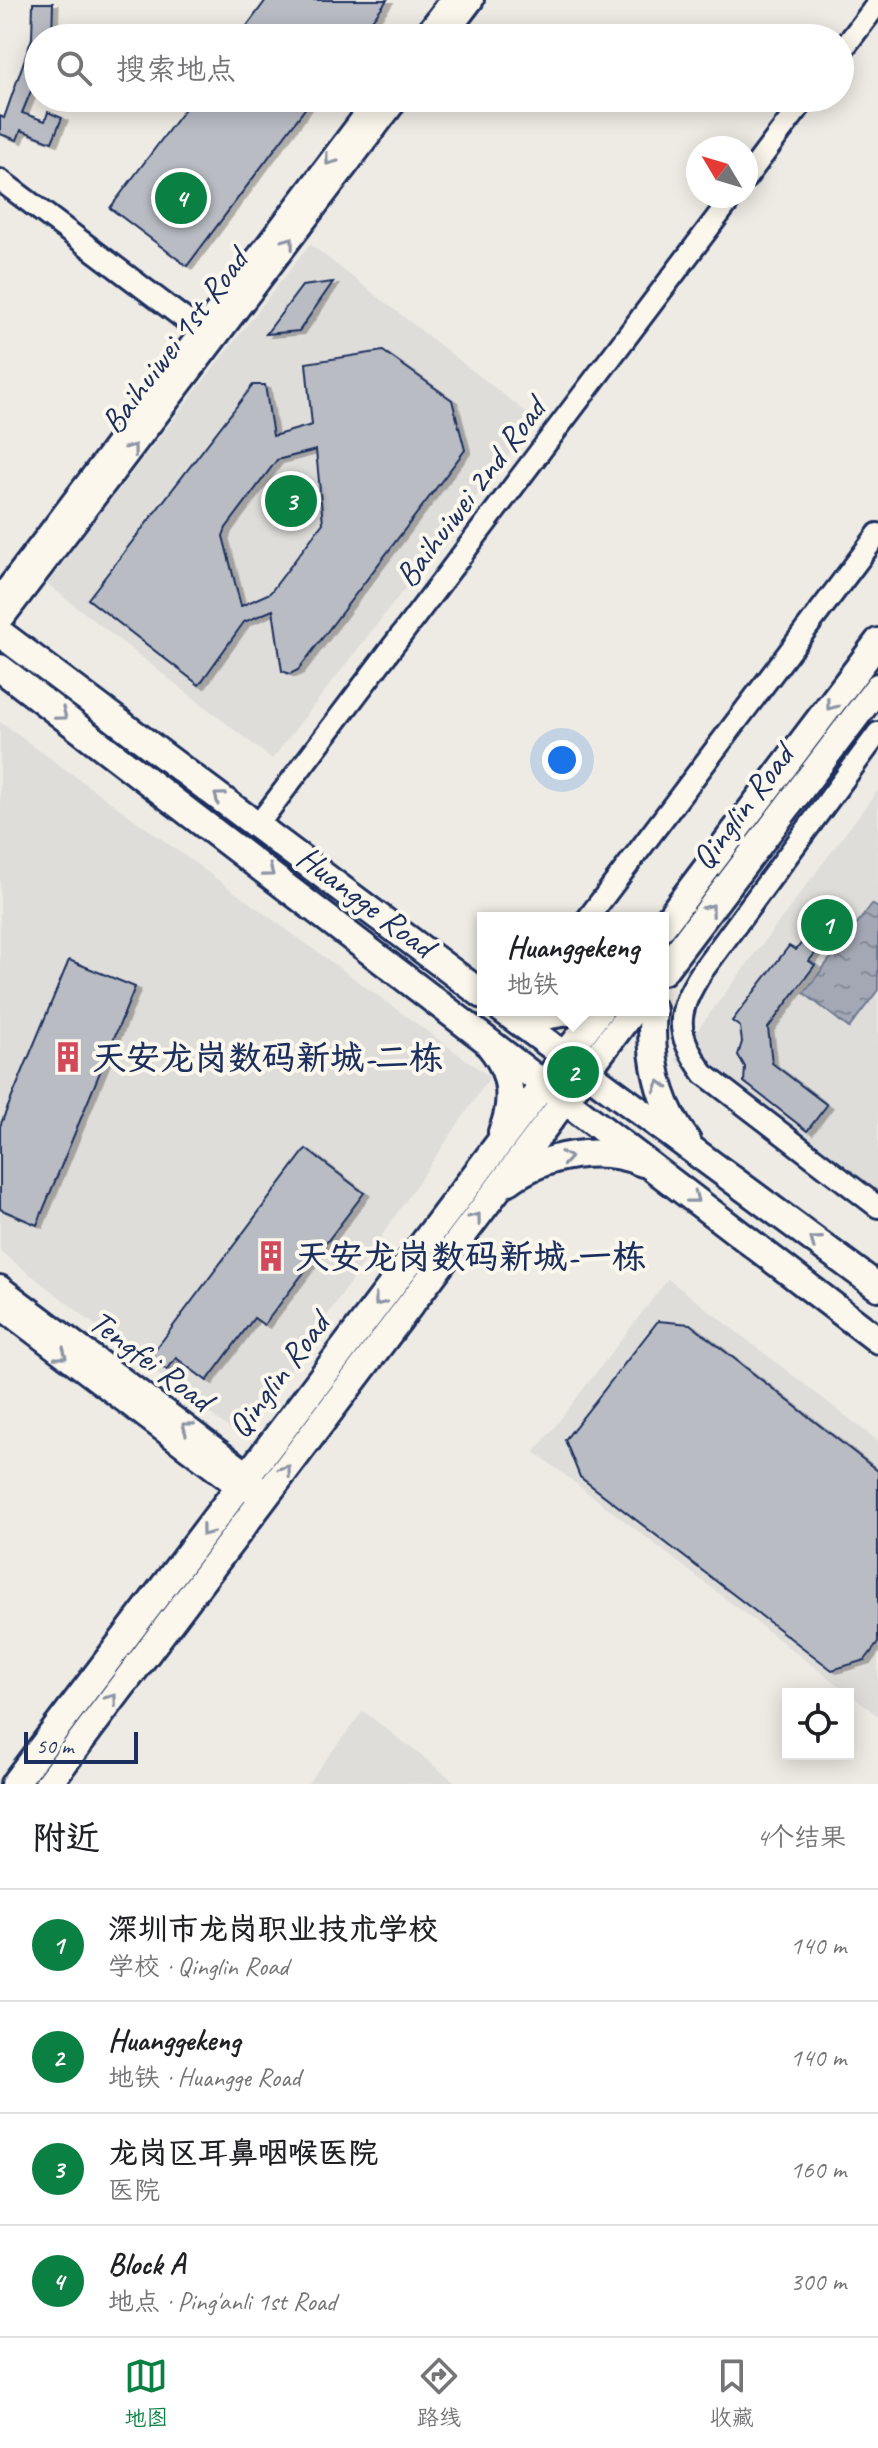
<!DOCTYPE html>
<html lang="zh">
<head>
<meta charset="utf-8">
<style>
	:root { --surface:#fff; --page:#f2f2f2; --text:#202124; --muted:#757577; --line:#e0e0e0; --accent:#0b8043 }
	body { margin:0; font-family:Caveat,"LXGW WenKai TC",sans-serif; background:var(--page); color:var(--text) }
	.controls { position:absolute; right:24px; bottom:24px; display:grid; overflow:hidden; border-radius:0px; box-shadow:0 4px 20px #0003 }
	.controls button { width:72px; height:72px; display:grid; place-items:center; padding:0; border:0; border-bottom:2px solid var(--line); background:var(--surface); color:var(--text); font:40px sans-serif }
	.compass { position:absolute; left:686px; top:136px; width:72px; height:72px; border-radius:50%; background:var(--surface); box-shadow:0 4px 20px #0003; rotate:308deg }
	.scale { position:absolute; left:24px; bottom:20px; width:114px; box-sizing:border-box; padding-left:8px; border:4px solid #1b2f5e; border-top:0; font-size:22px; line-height:28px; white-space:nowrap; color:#1b2f5e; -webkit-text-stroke:6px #fbf7ec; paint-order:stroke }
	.you { position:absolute; left:562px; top:760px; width:28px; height:28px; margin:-20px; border:6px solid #fff; border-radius:50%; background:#1a73e8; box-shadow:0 0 0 12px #1a73e833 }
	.badge { display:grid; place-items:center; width:52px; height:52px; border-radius:50%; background:var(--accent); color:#fff; font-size:26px; font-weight:700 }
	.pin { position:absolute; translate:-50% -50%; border:4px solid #fff; box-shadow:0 2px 8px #0006 }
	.popup { position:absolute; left:477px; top:912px; width:192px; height:104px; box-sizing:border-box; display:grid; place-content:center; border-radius:0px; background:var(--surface); filter:drop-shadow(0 2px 6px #0005); font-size:26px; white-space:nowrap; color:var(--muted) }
	.popup b { font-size:30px; color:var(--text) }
	.popup::after { content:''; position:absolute; left:50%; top:100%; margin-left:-16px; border:16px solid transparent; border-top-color:var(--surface) }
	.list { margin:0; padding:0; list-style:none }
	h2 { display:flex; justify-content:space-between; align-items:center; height:104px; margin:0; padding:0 32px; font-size:34px }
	h2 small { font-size:26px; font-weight:400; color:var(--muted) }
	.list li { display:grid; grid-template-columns:52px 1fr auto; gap:24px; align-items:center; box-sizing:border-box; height:112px; padding:0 32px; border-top:2px solid var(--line) }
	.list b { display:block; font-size:30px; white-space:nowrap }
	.list p { margin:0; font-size:26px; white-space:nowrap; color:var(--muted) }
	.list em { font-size:26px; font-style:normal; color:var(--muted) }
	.icon { flex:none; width:44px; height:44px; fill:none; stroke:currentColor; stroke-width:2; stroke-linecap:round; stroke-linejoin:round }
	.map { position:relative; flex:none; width:878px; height:1784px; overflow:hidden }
	.search { position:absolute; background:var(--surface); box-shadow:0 4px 20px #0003; left:24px; right:24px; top:24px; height:88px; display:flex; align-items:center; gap:20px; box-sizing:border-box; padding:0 28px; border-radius:44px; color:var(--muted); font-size:30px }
	.sheet { height:552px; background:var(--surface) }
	nav { display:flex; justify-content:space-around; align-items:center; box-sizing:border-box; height:112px; border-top:2px solid var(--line); background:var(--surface); font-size:22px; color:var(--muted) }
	nav a { display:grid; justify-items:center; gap:4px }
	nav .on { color:var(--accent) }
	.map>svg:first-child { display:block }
	.built { fill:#deddda }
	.water { fill:url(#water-ripples); stroke:#6d7892; stroke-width:2 }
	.building { fill:#b9bcc3; stroke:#1b2f5e; stroke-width:2; fill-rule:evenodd; filter:url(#shadow) }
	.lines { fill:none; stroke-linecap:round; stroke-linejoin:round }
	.minor-casing { stroke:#1b2f5e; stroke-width:26 }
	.major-casing { stroke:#1b2f5e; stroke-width:32 }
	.minor { stroke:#fbf7ec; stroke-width:20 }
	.major { stroke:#fbf7ec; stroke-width:26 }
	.oneway { stroke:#8b93a5 }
	.labels { text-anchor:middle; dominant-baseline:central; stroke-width:8; stroke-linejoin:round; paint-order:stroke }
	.street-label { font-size:34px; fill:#1b2f5e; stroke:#fbf7ec }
	.poi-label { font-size:34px; font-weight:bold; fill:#1b2f5e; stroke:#fbf7ec; text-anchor:start }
</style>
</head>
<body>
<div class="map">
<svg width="878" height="1784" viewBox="0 0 878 1784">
	<defs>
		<pattern id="water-ripples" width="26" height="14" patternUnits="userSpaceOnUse" patternTransform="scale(2)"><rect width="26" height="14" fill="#a3a8b4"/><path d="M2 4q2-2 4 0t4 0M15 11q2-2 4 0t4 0" fill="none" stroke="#848996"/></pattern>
		<filter id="shadow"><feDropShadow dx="5.5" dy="3" stdDeviation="0" flood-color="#0004"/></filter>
	</defs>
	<rect width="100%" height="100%" fill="#eeebe4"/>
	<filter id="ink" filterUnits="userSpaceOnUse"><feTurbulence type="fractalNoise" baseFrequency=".0125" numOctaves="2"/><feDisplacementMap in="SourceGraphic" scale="16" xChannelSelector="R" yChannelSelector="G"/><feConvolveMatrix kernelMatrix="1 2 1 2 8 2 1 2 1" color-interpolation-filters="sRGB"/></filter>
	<g filter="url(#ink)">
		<g class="built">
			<polygon points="310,244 536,420 272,759 46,583"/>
			<polygon points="0,722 490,1077 243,1439 0,1251"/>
			<polygon points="878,790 878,1215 675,1060"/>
			<polygon points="668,1279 878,1441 878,1716 535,1452"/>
			<polygon points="363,1711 458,1784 307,1784"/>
		</g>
		<polygon class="water" points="872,904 878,908 878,990 849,1028 804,993"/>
		<g class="building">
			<polygon points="266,0 387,0 359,38 238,38"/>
			<polygon points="33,3 53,3 52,38 38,38 38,74 22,113 45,121 48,112 62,118 52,142 21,130 17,140 0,134 0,116 4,118 32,38"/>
			<polygon points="193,98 313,98 187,266 110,208"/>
			<polygon points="333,282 299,331 266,334 302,286"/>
			<path d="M 383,351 L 452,400 L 465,450 L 298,670 L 290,674 L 282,671 L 273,610 L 244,622 L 199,685 L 88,599 L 253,385 L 265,385 L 273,436 L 312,425 L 306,363 ZM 316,450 L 323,523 L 270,593 L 241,606 L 223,536 L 226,528 L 277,460 Z"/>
			<polygon points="803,941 817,951 809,961 815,965 768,1028 772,1063 827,1105 807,1131 744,1082 745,1067 738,1055 742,1042 740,1027 732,1021 789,946 796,950"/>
			<polygon points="69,960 135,987 37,1225 0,1209 0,1126"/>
			<polygon points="306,1149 364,1193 264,1325 254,1318 207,1381 176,1358 167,1370 150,1357"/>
			<polygon points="658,1321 690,1324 878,1471 878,1643 865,1660 832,1670 580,1477 565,1440"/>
		</g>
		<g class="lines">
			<defs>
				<g id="minor">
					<polyline points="422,38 451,0"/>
					<polyline points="444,38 473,0"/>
					<polyline points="840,53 878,3"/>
					<polyline points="746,178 806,98"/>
					<polyline points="0,180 211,339"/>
					<polyline points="0,597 377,98"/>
					<polyline points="0,623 399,98"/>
					<path d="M 878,733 L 703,970 C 675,1013 674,1032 704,1074 L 878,1207"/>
					<polyline points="257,826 733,196"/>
					<polyline points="588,918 878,534"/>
					<polyline points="0,1286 249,1473 256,1484"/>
					<polyline points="0,1308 238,1488 251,1492"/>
				</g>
				<g id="major">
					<polyline points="0,633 483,995"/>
					<polyline points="0,668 878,1340"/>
					<polyline points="663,926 878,642"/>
					<polyline points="663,971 878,687"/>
					<polyline points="503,1010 878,1287"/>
					<polyline points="509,1010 539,1017 579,1010"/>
					<path d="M 653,1010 C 649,1056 658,1103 687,1141"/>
					<path d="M 490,1046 C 511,1071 515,1101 502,1132"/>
					<path d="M 509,1181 C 545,1154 601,1145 643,1163"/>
					<polyline points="14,1784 600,1010"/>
					<polyline points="48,1784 633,1010"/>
				</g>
			</defs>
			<use href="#minor" class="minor-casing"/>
			<use href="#major" class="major-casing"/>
			<use href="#minor" class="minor"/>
			<use href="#major" class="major"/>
		</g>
		<defs><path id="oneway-chevron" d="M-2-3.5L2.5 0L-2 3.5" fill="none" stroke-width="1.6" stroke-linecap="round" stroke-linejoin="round" transform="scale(2)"/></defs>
		<g class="oneway">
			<use href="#oneway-chevron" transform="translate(330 160) rotate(127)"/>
			<use href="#oneway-chevron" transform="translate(289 242) rotate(-53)"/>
			<use href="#oneway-chevron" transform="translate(132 449) rotate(-53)"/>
			<use href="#oneway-chevron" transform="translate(831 705) rotate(127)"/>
			<use href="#oneway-chevron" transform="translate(62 715) rotate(37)"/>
			<use href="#oneway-chevron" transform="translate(219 797) rotate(-143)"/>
			<use href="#oneway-chevron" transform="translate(269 872) rotate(37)"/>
			<use href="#oneway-chevron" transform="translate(710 909) rotate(-53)"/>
			<use href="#oneway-chevron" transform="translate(660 1086) rotate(-106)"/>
			<use href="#oneway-chevron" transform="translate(566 1158) rotate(-9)"/>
			<use href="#oneway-chevron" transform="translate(694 1198) rotate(38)"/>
			<use href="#oneway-chevron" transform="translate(476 1218) rotate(-53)"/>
			<use href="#oneway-chevron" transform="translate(815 1241) rotate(-144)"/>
			<use href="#oneway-chevron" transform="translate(379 1301) rotate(127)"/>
			<use href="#oneway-chevron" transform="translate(62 1355) rotate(37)"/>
			<use href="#oneway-chevron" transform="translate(187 1427) rotate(-143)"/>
			<use href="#oneway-chevron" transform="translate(286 1470) rotate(-53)"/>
			<use href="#oneway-chevron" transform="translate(206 1531) rotate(127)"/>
			<use href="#oneway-chevron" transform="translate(112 1699) rotate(-53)"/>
		</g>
	</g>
	<defs>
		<symbol id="building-bare" viewBox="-9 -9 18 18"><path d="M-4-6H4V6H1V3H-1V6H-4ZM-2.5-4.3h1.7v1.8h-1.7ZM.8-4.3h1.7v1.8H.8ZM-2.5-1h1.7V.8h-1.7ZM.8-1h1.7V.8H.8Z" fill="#d1495b" stroke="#fbf7ec" stroke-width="2.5" paint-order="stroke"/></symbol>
	</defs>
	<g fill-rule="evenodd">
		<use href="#building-bare" x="46" y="1035" width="44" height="44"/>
		<use href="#building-bare" x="249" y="1234" width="44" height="44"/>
	</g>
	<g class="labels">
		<g class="street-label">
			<text transform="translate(174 341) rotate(-53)">Baihuiwei 1st Road</text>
			<text transform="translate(470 492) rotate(-53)">Baihuiwei 2nd Road</text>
			<text transform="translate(742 807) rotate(-53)">Qinglin Road</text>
			<text transform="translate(366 901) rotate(37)">Huangge Road</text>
			<text transform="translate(151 1360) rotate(37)">Tengfei Road</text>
			<text transform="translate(278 1375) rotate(-53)">Qinglin Road</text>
		</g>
		<g class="poi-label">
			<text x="92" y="1057">天安龙岗数码新城-二栋</text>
			<text x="295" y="1256">天安龙岗数码新城-一栋</text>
		</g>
	</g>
</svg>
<div class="controls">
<button><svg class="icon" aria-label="locate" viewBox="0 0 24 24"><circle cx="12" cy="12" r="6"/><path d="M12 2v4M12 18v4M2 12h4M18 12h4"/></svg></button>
</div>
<svg class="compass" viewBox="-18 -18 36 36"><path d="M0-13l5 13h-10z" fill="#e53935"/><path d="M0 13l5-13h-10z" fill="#757577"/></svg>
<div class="scale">50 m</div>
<div class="you"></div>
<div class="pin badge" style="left:827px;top:925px">1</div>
<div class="pin badge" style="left:573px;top:1072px">2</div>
<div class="popup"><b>Huanggekeng</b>地铁</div>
<div class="pin badge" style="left:291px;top:501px">3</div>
<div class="pin badge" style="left:181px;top:198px">4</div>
<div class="search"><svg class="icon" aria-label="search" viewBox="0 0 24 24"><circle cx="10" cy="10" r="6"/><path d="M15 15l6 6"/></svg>搜索地点</div>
</div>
<section class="sheet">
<h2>附近<small>4个结果</small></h2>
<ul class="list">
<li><span class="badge">1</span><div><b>深圳市龙岗职业技术学校</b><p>学校 · Qinglin Road</p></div><em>140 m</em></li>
<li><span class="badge">2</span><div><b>Huanggekeng</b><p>地铁 · Huangge Road</p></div><em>140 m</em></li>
<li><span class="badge">3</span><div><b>龙岗区耳鼻咽喉医院</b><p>医院</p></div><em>160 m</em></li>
<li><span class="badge">4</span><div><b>Block A</b><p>地点 · Ping'anli 1st Road</p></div><em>300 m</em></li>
</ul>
</section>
<nav>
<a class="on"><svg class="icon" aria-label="map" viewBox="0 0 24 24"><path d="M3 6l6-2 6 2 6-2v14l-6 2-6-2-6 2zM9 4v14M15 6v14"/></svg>地图</a>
<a><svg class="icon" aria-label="directions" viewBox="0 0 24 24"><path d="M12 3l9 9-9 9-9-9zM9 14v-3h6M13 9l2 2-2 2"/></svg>路线</a>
<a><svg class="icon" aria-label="saved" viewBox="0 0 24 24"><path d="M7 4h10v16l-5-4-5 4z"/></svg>收藏</a>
</nav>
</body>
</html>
